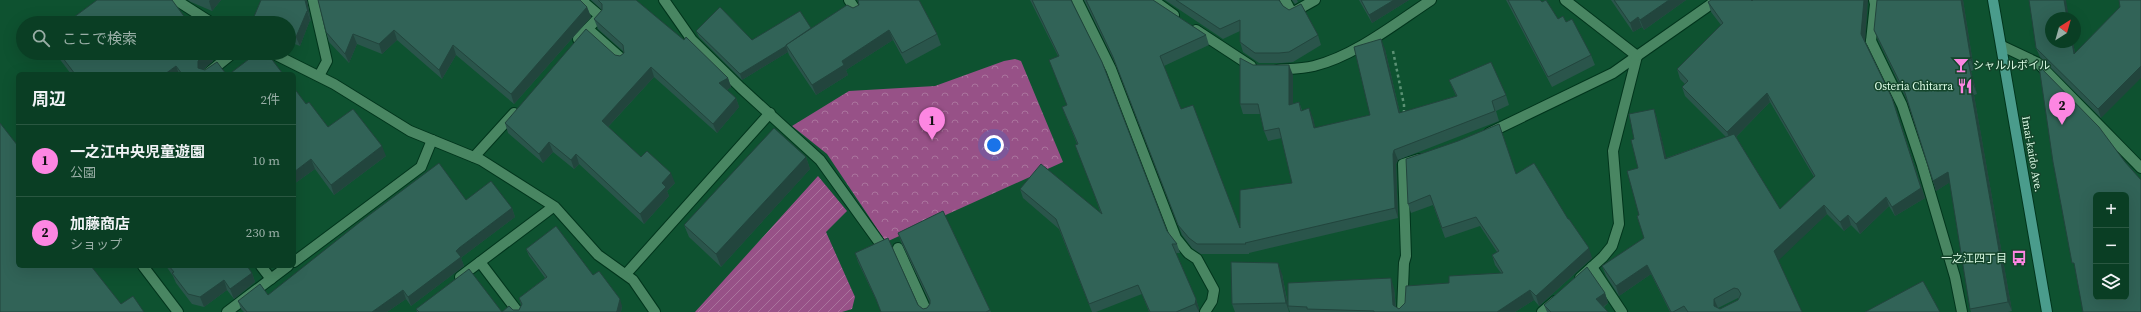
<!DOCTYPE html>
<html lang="ja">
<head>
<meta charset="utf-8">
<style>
	:root { --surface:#0a3e24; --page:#184931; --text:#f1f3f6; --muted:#99aea6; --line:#2a5741; --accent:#fd86e2 }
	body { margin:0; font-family:"Source Serif 4","Noto Sans JP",serif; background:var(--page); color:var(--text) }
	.controls { position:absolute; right:12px; bottom:12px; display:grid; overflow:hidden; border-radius:6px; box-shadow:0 4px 16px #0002 }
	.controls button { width:36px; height:36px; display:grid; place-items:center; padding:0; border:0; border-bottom:1px solid var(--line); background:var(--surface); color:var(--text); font:20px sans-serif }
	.compass { position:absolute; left:2045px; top:12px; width:36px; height:36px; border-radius:50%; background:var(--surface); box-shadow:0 4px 16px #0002; rotate:37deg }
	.you { position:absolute; left:994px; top:145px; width:14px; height:14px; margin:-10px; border:3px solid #fff; border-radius:50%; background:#1a73e8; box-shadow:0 0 0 6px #1a73e833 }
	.badge { display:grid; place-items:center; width:26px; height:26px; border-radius:50%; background:var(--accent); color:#111; font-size:13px; font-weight:700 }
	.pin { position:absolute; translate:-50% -33px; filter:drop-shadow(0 1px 2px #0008) }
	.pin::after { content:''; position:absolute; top:21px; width:14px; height:12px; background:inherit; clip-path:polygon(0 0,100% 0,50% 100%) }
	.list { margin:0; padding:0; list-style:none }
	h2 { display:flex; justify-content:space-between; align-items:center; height:52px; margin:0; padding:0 16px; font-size:17px }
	h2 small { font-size:13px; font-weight:400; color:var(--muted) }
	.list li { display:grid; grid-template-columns:26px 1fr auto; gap:12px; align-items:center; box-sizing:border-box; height:72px; padding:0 16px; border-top:1px solid var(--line) }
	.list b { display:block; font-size:15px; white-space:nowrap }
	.list p { margin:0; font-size:13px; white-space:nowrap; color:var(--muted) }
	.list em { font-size:13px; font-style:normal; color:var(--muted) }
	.icon { flex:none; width:22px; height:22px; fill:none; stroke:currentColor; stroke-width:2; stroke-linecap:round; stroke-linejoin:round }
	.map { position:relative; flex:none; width:2141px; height:312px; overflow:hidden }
	.search { position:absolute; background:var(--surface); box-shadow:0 4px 16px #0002; left:16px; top:16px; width:280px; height:44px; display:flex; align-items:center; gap:10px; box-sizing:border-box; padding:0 14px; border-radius:22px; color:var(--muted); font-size:15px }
	.panel { position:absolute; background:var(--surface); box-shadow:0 4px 16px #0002; left:16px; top:72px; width:280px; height:196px; border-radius:6px }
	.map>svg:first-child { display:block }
	.park { fill:url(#park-crowns) }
	.garden { fill:url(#garden-furrows) }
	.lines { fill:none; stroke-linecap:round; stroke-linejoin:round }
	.lane-casing { stroke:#01351c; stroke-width:12 }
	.street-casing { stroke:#01351c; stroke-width:12 }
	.secondary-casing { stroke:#01351c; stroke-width:12 }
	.path { stroke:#5b9174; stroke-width:2.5; stroke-dasharray:3 3; stroke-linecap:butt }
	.lane { stroke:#498662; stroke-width:10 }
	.street { stroke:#498662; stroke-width:10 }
	.secondary { stroke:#4a9c8c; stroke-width:10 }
	.wall { fill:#2a554b; fill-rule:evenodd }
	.shaded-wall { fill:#22453d }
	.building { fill:#316357; stroke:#22453d; fill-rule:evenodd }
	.labels { text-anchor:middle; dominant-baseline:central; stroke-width:3; stroke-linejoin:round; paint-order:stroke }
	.poi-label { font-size:11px; fill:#dbfbe5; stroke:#14452b; text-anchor:end }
	.street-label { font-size:11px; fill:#dbfbe5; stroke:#14452b }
</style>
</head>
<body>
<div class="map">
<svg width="2141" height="312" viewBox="0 0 2141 312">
	<defs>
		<pattern id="park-crowns" width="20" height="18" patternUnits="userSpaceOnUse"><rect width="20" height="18" fill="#975187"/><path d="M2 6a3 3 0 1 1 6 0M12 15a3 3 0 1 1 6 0" fill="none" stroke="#aa749d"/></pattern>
		<pattern id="garden-furrows" width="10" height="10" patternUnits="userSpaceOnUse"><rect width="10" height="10" fill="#975187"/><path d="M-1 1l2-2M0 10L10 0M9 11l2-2" fill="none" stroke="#aa749d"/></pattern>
	</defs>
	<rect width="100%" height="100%" fill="#0e5230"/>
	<polygon class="park" points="1015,59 1021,61 1063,162 886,242 827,154 792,126 849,91 935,86 1004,61"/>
	<polygon class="garden" points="818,176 847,211 826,232 855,297 852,309 842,312 695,312"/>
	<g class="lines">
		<defs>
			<g id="lane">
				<polyline points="313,0 327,61 319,76"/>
				<polyline points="664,0 692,40 741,88 820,160 879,242"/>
				<polyline points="849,0 857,12"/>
				<polyline points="1077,0 1111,69 1176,238 1188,253 1197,259 1214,290 1212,301 1205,312"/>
				<polyline points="1285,0 1292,13 1315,0"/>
				<polyline points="588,29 622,59"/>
				<polyline points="578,39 600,16 581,0"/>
				<polyline points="1871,41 1902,105 1922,165 1955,277 1962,312"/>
				<path d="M 1277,70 C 1289,69 1302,69 1314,66 C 1355,56 1396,23 1431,0"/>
				<polyline points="1489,133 1613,73 1637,56"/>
				<polyline points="474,157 514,113"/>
				<polyline points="898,248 927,312"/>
				<polyline points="480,262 518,312"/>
				<polyline points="261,266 271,279"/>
				<polyline points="1592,267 1622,312"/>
				<polyline points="626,274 770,113"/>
				<polyline points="460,277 553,207"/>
				<polyline points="1580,278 1603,257 1612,246 1619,224 1613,151 1637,56"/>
				<polyline points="1402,312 1404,263 1406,256 1403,164 1419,159"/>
				<polyline points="1542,312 1555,301"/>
			</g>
			<g id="street">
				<polyline points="176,0 212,23"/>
				<polyline points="1153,0 1174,15"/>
				<polyline points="1565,0 1637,56 1717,0"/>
				<polyline points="1196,30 1251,66"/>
				<polyline points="1871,41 1875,4 1874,0"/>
				<polyline points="2002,46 2038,63 2141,168"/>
				<polyline points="272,53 334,84 410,131 481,160 555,207 598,255 633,280 655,312"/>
				<polyline points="207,74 233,53"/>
				<polyline points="294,262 421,167 432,140"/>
				<polyline points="143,266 178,312"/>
				<polyline points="227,312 288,266"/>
			</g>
			<polyline id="secondary" points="1993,0 2047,312"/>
		</defs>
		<use href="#lane" class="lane-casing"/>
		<use href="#street" class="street-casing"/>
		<use href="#secondary" class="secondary-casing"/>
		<polyline class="path" points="1393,51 1404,105 1404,114"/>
		<use href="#lane" class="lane"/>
		<use href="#street" class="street"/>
		<use href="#secondary" class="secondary"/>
	</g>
	<g class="wall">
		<polygon points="188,0 221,0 212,11 191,2"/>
		<polygon points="307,0 311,22 310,20 300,46 289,42 289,23 254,23 253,19"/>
		<polygon points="591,0 636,0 728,78 731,87 727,90 736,98 739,107 717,133 654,77 608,127 641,157 675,183 667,191 669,196 644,224 579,164 574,169 553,152 543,163 508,133 505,123 615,55 620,56 624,53 624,52 598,29 594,19 602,10"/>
		<polygon points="1030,0 1071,0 1167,231 1177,244 1180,253 1176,253 1196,299 1199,309 1199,312 1149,312 1142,294 1096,312 1092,312 1059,229 1023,198 1020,189 1101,214 1077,144 1062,107 1067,106 1058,56"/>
		<polygon points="1084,0 1153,0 1206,35 1209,45 1164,66 1181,109 1240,228 1292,183 1282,138 1268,141 1264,131 1260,114 1243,114 1240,104 1253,65 1293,75 1293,104 1299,102 1302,110 1313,118 1315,128 1370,115 1385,49 1400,113 1456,96 1449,80 1506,95 1509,105 1496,111 1499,121 1398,160 1396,164 1398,218 1249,253 1249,254 1201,254 1192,248 1182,235 1117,67"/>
		<polygon points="1165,0 1279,0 1283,6 1318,35 1321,45 1293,62 1282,63 1259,63 1243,52 1240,42 1240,31 1223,39"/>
		<polygon points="1292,0 1297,0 1298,2 1295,4"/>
		<polygon points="1359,0 1409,0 1372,23"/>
		<polygon points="1506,0 1540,0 1542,2 1558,19 1566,22 1591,55 1595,65 1552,87"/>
		<polygon points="1611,0 1686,0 1644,30 1642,27 1633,32"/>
		<polygon points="1963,0 1974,70 1971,71 1977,94 1974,95 2012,311 2008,312 1971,312 1970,309 1950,182 1936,191 1907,100 1878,40 1874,30"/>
		<polygon points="2141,0 2101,118 2040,57 2036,48 2051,42 2073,42 2075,53"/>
		<path d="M 1752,1 L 1865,41 L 1892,98 L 1925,198 L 1895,216 L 1889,206 L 1860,234 L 1851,225 L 1844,231 L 1827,214 L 1778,260 L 1802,312 L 1670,312 L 1651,274 L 1619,296 L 1606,276 L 1602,266 L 1644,238 L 1639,215 L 1638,168 L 1634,139 L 1654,109 L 1657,119 L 1666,158 L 1726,137 L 1685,96 L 1682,87 L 1685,84 L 1680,79 L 1677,69 L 1721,25 L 1711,12 L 1708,2 ZM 1770,102 L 1814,177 L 1780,209 L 1736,137 ZM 1738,298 L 1739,298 L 1738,300 L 1720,309 L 1718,308 Z"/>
		<polygon points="587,7 591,17 514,104 456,55 442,79 397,40 382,54 357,44 349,63 329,42 326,32"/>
		<polygon points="853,8 937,34 941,45 906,64 893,40 846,70 848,75 816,95 789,55 788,52 742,80 699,37 696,31 752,40 811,28"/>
		<polygon points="55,53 210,53 213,61 203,70 226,74 71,74"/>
		<polygon points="294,88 306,104 328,127 386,156 334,195 315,169 294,184"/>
		<polygon points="1458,141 1517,174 1568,219 1592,258 1539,306 1534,300 1515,312 1290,312 1288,307 1289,312 1235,312 1232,304 1282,274 1288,304 1394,288 1396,307 1399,309 1449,283 1501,273 1495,265 1492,255 1497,252 1480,226 1445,238 1433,205 1411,213 1408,204"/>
		<polygon points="806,157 810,169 721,267 689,237 684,225"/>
		<polygon points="466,200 512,208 515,217 462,257 461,258 464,266 411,306 406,299 387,312 244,312 241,309 238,301 268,295"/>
		<polygon points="943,211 991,312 881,312 879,306 858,262 855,253 918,305 923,309 927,308 930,303 901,242 898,233"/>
		<polygon points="526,249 593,275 622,306 621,312 417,312 416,309 502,312 519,310 521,305 519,298 545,278 529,256"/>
		<polygon points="166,266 247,266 252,273 255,282 234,299 227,290 204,307 192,304 176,283 173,276"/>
		<polygon points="1605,293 1608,303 1604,307 1608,312 1547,312 1544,305"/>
	</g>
	<g class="shaded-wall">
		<polygon points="210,0 221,0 212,11 209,1"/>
		<polygon points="305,0 307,0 311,22 308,12"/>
		<polygon points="1394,0 1409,0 1372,23 1369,15"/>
		<polygon points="1669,0 1686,0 1644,30 1640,20"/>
		<polygon points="1864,0 1868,0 1865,43 1861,34"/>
		<polygon points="1961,0 1963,0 1974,70 1971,60"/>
		<polygon points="2064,0 2066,0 2069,18 2067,18"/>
		<polygon points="587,7 591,17 514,104 511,94"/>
		<polygon points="307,11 310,20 300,46 296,37"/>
		<polygon points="1638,17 1642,27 1633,32 1630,23"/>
		<polygon points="394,30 397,40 382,54 379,44"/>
		<polygon points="889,30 893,40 846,70 848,75 816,95 812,85 842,61"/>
		<polygon points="353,34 357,44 349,63 345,54"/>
		<polygon points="1381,39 1385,49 1402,123 1399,113"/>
		<polygon points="2072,42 2073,42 2077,63 2074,54"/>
		<polygon points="453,45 456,55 442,79 439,70"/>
		<polygon points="786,46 788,52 742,80 740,74"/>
		<polygon points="207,53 210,53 213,61 201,71 198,68 198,61"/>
		<polygon points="1968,61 1971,71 1977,94 1973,84"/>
		<polygon points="1289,65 1293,75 1293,114 1289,105"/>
		<polygon points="176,66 179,74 165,74"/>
		<polygon points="2141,66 2141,78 2101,118 2098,109"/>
		<polygon points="651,67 654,77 605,130 602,121"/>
		<polygon points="728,78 731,87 723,93 719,83"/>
		<polygon points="1970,85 1974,95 2012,311 2008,302"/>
		<polygon points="1767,93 1770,102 1731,142 1727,132"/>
		<polygon points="736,98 739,107 717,133 713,124"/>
		<polygon points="1892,98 1925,198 1895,216 1892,207"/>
		<polygon points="1309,108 1313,118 1318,138 1314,128"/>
		<polygon points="1654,109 1657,119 1669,168 1665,159"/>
		<polygon points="549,142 553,152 543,163 539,154"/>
		<polygon points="382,146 386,156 334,195 331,185"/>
		<polygon points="1394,150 1398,160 1396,164 1398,218 1395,208 1393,154"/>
		<polygon points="576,154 579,164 574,169 571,160"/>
		<polygon points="806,157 810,169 721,267 716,254"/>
		<polygon points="311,159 315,169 294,184 294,172"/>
		<polygon points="1948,172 1952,181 1936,191 1933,181"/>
		<polygon points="671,173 675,183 667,191 669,196 644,224 640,214 662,183"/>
		<polygon points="1886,197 1889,206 1860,234 1856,224"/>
		<polygon points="1824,205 1827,214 1778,261 1774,251"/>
		<polygon points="512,208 515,217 462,257 461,258 464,266 411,306 408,297 459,248"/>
		<polygon points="1848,215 1851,225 1844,231 1840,222"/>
		<polygon points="1589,248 1592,258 1539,306 1536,296"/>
		<polygon points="1278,263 1282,274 1289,312 1286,303"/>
		<polygon points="1647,265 1651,274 1619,296 1616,286"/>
		<polygon points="252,273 255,282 234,299 230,289"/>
		<polygon points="1391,278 1394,288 1396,312 1393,305"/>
		<polygon points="224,280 227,290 204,307 200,297"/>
		<polygon points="403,290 406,299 387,312 372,312"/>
		<polygon points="1530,290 1534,300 1515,312 1497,312"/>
		<polygon points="1605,293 1608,303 1600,309 1596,299"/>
		<polygon points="620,299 622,306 621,312 616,312"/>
		<polygon points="1196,299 1199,309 1199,312 1195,304"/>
		<polygon points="1714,299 1718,308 1714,306"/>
	</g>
	<g class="building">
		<polygon points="97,0 172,0 189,23 66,23"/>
		<polygon points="261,0 305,0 308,12 307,11 296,37 289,34 289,23 263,23 253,19"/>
		<polygon points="318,0 580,0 587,7 511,94 453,45 439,70 394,30 379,44 353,34 345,54 326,32"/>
		<polygon points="598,0 636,0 684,40 686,37 728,78 719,83 736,98 713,124 651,67 602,121 641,157 647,151 671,173 662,183 666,187 640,214 576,154 571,160 549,142 539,154 505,123 586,29 615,55 620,56 624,53 623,45 594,19 602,10 602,4"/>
		<polygon points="858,0 919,0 937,34 902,53 889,30 842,61 844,65 812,85 786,45 847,5 853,8 859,5"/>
		<polygon points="1032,0 1071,0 1102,62 1167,231 1177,244 1172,244 1196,299 1195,304 1176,312 1150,312 1138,285 1089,304 1056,219 1020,189 1041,164 1102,214 1075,145 1078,144 1062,107 1067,105 1049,60 1059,56"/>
		<polygon points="1086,0 1153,0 1206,35 1160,56 1181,109 1193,105 1240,228 1240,190 1292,183 1279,128 1264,131 1258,104 1240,104 1240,58 1253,65 1289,65 1289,105 1299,102 1301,111 1309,108 1314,128 1370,115 1354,47 1381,39 1399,113 1457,96 1449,80 1491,62 1506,95 1492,101 1495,111 1394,150 1393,154 1395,208 1245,243 1246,244 1197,244 1189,238 1178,225 1113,57"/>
		<polygon points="1176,0 1279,0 1283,6 1289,10 1301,4 1318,35 1289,52 1279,53 1255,53 1240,42 1240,20 1220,29"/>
		<polygon points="1361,0 1394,0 1369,15"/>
		<polygon points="1508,0 1540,0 1542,2 1546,0 1558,19 1563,16 1566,22 1572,19 1591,55 1548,77"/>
		<polygon points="1614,0 1669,0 1640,20 1638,17 1630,23"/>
		<path d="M 1711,0 L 1751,0 L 1752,1 L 1753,0 L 1864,0 L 1861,34 L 1892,98 L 1921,188 L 1892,207 L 1886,197 L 1856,224 L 1848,215 L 1840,222 L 1824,205 L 1774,251 L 1802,312 L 1688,312 L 1684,306 L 1673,312 L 1671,312 L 1647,265 L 1616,286 L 1602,266 L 1644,238 L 1637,216 L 1639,215 L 1627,171 L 1638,168 L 1631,140 L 1634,139 L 1629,114 L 1654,109 L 1665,159 L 1734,134 L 1780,209 L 1815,176 L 1767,93 L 1727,132 L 1682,87 L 1688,81 L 1677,69 L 1723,23 L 1708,2 ZM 1734,288 L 1738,289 L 1741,294 L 1738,300 L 1720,309 L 1714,306 L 1714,299 Z"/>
		<polygon points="1877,0 1961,0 1971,60 1968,61 1973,84 1970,85 2008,302 1970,309 1948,172 1933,181 1905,93 1874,30"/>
		<polygon points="2029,0 2064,0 2067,18 2051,18 2051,42 2072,42 2074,54 2120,7 2119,0 2141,0 2141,66 2098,109 2036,48"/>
		<polygon points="720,7 752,40 800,11 811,28 786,45 786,46 740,74 696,31"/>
		<polygon points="59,53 207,53 198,61 198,68 205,70 217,62 226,74 182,74 176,66 165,74 75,74"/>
		<polygon points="257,53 267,53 283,74 231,74 232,72"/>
		<path d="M 2039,66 L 2099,127 L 2125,162 L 2141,180 L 2141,312 L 2083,312 L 2074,263 L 2072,263 L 2053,162 ZM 2096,195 L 2126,195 L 2126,297 L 2096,297 Z"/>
		<polygon points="294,88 306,104 309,102 328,127 353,109 382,146 331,185 311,159 294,172"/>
		<polygon points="0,123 18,146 18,266 91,266 121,304 133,296 144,312 0,312"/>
		<polygon points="1499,124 1516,174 1534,163 1568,219 1569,219 1589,248 1536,296 1530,290 1497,312 1374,312 1374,311 1307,309 1307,307 1288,306 1288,283 1391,278 1393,305 1399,309 1405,303 1406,286 1449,283 1449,276 1503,273 1492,255 1499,251 1476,217 1442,228 1430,195 1408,204 1406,159 1458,141"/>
		<polygon points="774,128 806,157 716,254 684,225"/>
		<polygon points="439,163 466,200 491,181 512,208 459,248 456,251 461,257 408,297 403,290 372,312 247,312 238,301 260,284 268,295 360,222"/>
		<polygon points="943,211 990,310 986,312 881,312 876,299 855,253 888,238 918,305 923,309 927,308 930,304 930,300 898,233"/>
		<polygon points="556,226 593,275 599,271 620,299 617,311 616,312 419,312 416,309 469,269 502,312 509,306 513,310 519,310 522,304 519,298 547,277 526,249"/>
		<polygon points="1231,262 1278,263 1286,303 1232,304"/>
		<polygon points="169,266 247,266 252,273 230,289 224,280 200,297 188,294 172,273 174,272"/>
		<polygon points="1587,267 1605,293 1596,299 1608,312 1551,312 1544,305"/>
		<polygon points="1923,281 1940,312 1865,312"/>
	</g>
	<defs>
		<symbol id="bar-bare" viewBox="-9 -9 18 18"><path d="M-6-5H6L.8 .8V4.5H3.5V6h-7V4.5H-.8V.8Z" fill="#fd86e2" stroke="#14452b" stroke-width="2.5" paint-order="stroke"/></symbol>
		<symbol id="restaurant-bare" viewBox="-9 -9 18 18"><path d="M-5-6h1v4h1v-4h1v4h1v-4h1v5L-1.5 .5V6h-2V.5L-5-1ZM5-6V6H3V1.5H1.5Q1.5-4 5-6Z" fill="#fd86e2" stroke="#14452b" stroke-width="2.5" paint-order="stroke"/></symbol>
		<symbol id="bus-bare" viewBox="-9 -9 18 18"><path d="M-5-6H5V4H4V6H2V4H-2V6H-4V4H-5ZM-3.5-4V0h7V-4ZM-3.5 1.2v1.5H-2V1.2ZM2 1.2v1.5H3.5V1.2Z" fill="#fd86e2" stroke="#14452b" stroke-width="2.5" paint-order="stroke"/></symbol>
	</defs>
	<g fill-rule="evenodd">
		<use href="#bar-bare" x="1950" y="54" width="22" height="22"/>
		<use href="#restaurant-bare" x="1954" y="75" width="22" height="22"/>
		<use href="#bus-bare" x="2008" y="247" width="22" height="22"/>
	</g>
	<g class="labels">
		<g class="poi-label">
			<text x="1973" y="65" text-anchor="start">シャルルボイル</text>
			<text x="1953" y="86">Osteria Chitarra</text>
			<text x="2007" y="258">一之江四丁目</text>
		</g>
		<g class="street-label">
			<text transform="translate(2032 154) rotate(80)">Imai-kaido Ave.</text>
		</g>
	</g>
</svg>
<div class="controls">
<button>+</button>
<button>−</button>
<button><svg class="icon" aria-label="layers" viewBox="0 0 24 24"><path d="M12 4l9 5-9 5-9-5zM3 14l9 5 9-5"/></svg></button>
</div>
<svg class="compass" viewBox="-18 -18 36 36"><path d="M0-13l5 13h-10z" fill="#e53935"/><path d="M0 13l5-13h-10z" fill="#99aea6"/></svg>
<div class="you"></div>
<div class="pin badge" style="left:932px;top:140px">1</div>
<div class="pin badge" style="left:2062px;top:125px">2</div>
<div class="search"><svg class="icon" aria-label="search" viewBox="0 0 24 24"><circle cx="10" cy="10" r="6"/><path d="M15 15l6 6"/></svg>ここで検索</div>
<section class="panel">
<h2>周辺<small>2件</small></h2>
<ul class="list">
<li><span class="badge">1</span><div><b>一之江中央児童遊園</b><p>公園</p></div><em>10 m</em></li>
<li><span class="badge">2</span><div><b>加藤商店</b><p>ショップ</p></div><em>230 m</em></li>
</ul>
</section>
</div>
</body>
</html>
